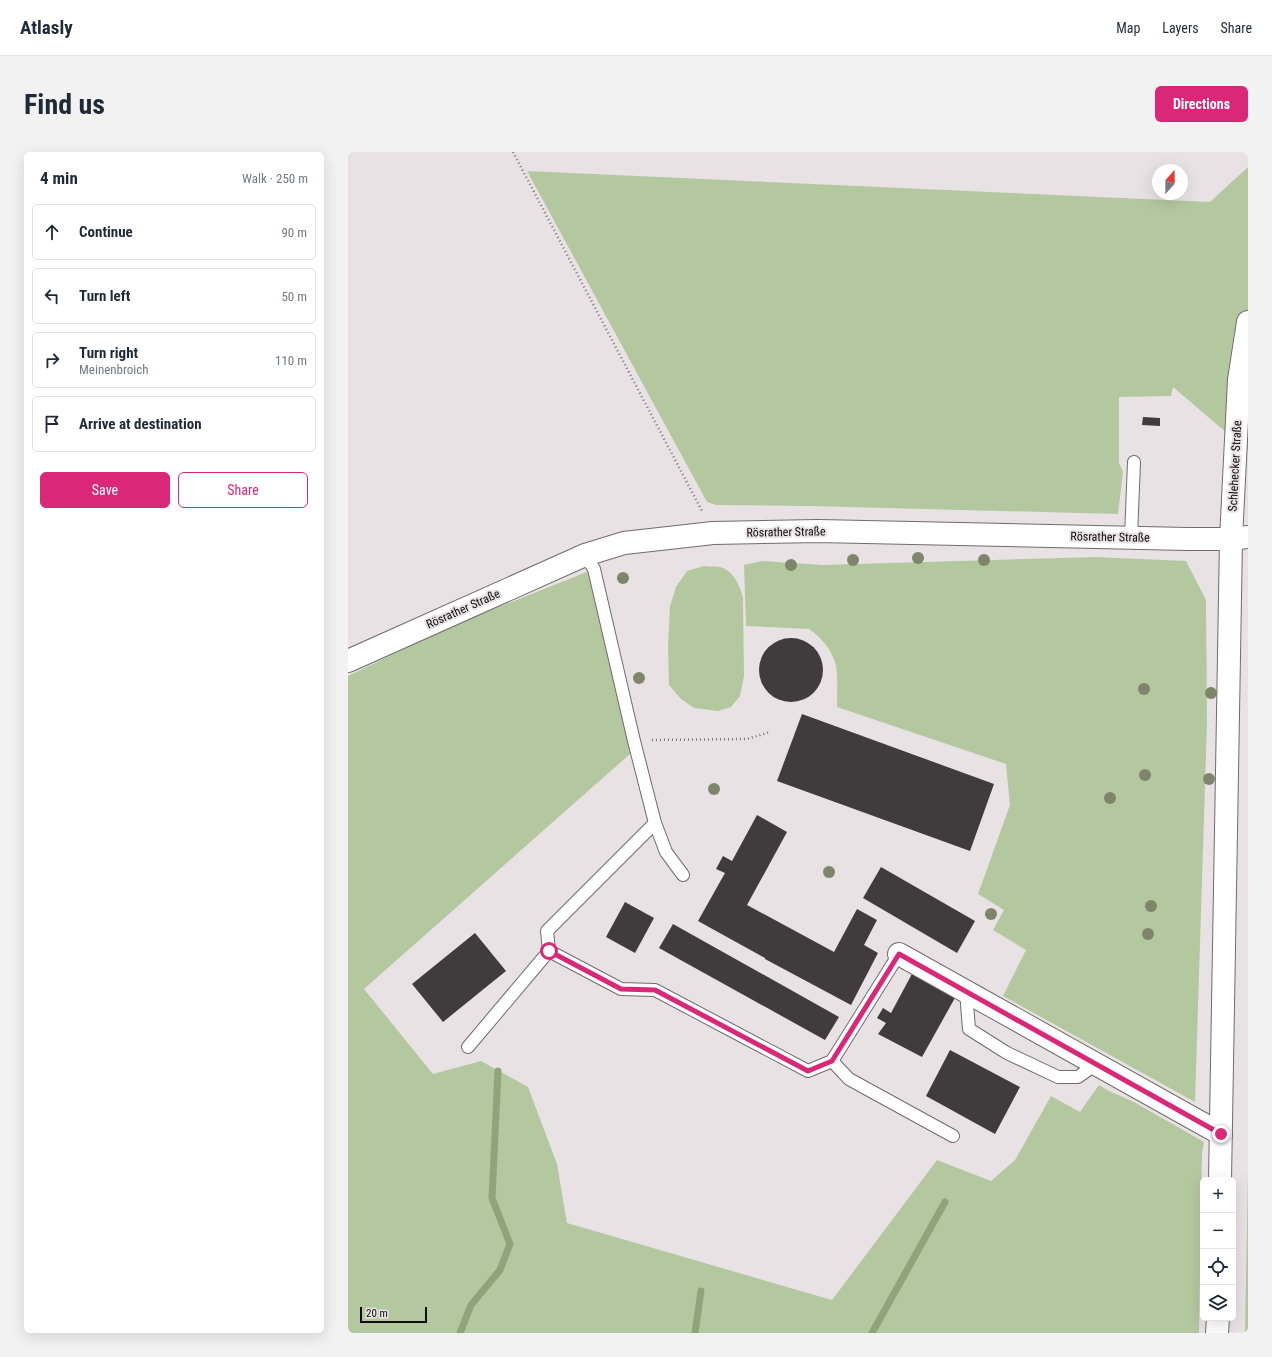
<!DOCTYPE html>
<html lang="en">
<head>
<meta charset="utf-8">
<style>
	:root { --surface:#fff; --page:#f2f2f3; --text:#1f2937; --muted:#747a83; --line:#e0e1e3; --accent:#db2777 }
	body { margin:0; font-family:"Roboto Condensed",sans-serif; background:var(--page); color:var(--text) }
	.controls { position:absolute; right:12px; bottom:12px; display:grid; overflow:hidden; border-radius:6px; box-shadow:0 4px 16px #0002 }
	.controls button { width:36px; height:36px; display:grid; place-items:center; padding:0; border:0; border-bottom:1px solid var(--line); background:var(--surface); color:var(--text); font:20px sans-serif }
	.compass { position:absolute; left:804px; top:12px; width:36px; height:36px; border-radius:50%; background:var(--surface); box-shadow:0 4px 16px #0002; rotate:21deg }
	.scale { position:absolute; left:12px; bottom:10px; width:67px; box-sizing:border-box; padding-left:4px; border:2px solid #0e0c0d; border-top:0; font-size:11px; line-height:14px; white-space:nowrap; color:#0e0c0d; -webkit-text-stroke:3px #e9e2e5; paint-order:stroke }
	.stop { position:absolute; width:12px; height:12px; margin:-9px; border:3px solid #db2777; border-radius:50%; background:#fff }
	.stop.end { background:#db2777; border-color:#fff; box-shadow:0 1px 4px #0008 }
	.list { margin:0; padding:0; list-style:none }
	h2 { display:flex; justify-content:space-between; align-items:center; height:52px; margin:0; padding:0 16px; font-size:17px }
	h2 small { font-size:13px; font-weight:400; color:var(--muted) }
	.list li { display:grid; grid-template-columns:26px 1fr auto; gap:12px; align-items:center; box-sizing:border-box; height:56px; margin:0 8px 8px; padding:0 8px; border:1px solid var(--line); border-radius:6px }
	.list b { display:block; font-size:15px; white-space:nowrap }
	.list p { margin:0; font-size:13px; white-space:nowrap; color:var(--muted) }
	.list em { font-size:13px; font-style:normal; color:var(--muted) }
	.actions { display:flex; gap:8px; padding:12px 16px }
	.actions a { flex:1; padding:9px 0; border:1px solid var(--accent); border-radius:6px; text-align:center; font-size:14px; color:var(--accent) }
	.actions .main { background:var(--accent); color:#fff }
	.icon { flex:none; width:22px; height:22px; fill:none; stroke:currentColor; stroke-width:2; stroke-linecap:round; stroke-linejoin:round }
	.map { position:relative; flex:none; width:900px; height:1181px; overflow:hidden; border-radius:6px }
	header { display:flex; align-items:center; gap:24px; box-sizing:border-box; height:56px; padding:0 20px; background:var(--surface); border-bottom:1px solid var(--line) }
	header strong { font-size:19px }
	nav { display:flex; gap:22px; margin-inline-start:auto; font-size:14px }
	.intro { display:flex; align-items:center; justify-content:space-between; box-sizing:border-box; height:96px; padding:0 24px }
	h1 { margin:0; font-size:28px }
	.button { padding:10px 18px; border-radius:6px; background:var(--accent); color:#fff; font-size:14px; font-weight:700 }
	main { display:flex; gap:24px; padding:0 24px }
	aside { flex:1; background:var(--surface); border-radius:6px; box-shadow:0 4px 16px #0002 }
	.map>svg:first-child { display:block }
	.green { fill:#b4c8a0 }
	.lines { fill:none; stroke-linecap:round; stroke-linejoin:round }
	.stream { stroke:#8fa479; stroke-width:7 }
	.building { fill:#403b3d }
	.lane-casing { stroke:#716b6d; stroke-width:14 }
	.street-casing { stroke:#716b6d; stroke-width:24 }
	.secondary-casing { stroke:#716b6d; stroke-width:24 }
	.path { stroke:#797577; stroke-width:2.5; stroke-dasharray:1 3; stroke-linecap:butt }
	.lane { stroke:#fff; stroke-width:12 }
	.street { stroke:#fff; stroke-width:22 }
	.secondary { stroke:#fff; stroke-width:22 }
	.tree { fill:#7e856b }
	.route { stroke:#db2777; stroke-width:5 }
	.labels { text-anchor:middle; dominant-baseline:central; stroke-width:4; stroke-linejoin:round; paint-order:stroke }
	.street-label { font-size:12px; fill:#0e0c0d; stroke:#e9e2e5 }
</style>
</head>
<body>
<header>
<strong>Atlasly</strong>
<nav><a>Map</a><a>Layers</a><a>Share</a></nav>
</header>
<div class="intro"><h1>Find us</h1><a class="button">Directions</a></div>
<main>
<aside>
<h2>4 min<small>Walk · 250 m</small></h2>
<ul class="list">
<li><svg class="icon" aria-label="ahead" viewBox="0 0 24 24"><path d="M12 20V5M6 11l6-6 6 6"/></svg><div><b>Continue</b></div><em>90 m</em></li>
<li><svg class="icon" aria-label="left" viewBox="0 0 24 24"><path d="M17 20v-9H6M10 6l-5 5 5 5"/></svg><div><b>Turn left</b></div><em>50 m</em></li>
<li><svg class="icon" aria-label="right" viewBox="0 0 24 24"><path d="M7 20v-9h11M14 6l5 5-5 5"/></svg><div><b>Turn right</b><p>Meinenbroich</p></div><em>110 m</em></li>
<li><svg class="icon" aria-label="arrive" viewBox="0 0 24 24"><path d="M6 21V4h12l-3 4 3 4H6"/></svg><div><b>Arrive at destination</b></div></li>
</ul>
<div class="actions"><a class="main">Save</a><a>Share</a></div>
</aside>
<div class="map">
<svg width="900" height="1181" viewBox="0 0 900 1181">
	<rect width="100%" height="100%" fill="#e9e2e5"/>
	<g class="green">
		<polygon points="900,15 900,299 825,235 823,244 771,245 771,311 775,320 770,362 460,354 368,353 359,350 179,19 862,50"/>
		<path d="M 748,405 L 838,409 L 858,448 L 859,571 L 847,950 L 655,844 L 678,798 L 645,778 L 656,758 L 630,742 L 662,653 L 658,612 L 489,555 C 489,542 490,526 488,514 C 485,499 473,485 461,477 L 398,474 L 396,413 L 414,409 L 474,413 Z"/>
		<path d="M 356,414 C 361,415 367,414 372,415 C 385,418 392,434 395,445 L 396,524 L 392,544 L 383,555 L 370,559 L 346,556 L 333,547 L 321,533 L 320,494 L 322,454 L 328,435 L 339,419 Z"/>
		<polygon points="246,417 281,564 282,602 16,837 85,922 133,909 180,935 209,1012 219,1071 484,1148 589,1008 643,1029 667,1008 703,944 732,960 751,933 761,939 786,950 856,990 854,1001 851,1181 0,1181 0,524 101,475"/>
		<polygon points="900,1021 900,1181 897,1181"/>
	</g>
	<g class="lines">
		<g class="stream">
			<polyline points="112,1181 123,1153 152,1118 162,1092 144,1046 150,919"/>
			<polyline points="347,1181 353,1139"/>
			<polyline points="524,1181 597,1050"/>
		</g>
	</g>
	<g class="building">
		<polygon points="795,265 812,266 812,274 794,273"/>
		<circle cx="443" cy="518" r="32"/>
		<polygon points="454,562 646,632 622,699 429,629"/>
		<polygon points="409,663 439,680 399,753 486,800 509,757 529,768 516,793 530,801 503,853 417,807 417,806 350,769 377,721 368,717 375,704 384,709"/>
		<polygon points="533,715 627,769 609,801 515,746"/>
		<polygon points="277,750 306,766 287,801 258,785"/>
		<polygon points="325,772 491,865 477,888 311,796"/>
		<polygon points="127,781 158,819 95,870 64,832"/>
		<polygon points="565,820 608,844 574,905 530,882 538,871 529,866 535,856 543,861"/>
		<polygon points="602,898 672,935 647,982 578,944"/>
	</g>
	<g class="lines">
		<defs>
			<g id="lane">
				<polyline points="783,385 786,310"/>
				<polyline points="237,403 246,417 286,589 307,671 318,700 335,723"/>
				<polyline points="307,671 199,779 201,799 273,837 307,838 460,919 484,909 551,802"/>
				<polyline points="618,839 621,877 659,901 710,925 730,925 748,912"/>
				<polyline points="120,895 201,799"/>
				<polyline points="484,909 501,927 605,984"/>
			</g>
			<polyline id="street" points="551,802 873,982"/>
			<g id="secondary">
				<polyline points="0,509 237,403 276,391 365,381 470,379 839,387 883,387 900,385"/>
				<polyline points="872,1028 883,387 891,228 900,170"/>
				<polyline points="869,1181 870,1166"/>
			</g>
		</defs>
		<use href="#lane" class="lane-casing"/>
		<use href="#street" class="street-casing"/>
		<use href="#secondary" class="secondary-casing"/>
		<g class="path">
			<polyline points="165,0 354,359"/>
			<polyline points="304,588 399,587 422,580"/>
		</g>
		<use href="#lane" class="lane"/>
		<use href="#street" class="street"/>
		<use href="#secondary" class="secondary"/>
	</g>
	<g class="tree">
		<circle cx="570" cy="406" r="6"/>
		<circle cx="505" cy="408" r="6"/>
		<circle cx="636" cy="408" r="6"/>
		<circle cx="443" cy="413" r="6"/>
		<circle cx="275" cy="426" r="6"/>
		<circle cx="291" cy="526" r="6"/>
		<circle cx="796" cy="537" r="6"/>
		<circle cx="863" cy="541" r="6"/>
		<circle cx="797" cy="623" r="6"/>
		<circle cx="861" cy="627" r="6"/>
		<circle cx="366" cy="637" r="6"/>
		<circle cx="762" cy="646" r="6"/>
		<circle cx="481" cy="720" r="6"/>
		<circle cx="803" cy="754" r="6"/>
		<circle cx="643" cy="762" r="6"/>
		<circle cx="800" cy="782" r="6"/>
	</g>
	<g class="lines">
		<polyline class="route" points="201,799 273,837 307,838 460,919 484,909 551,802 873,982"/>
	</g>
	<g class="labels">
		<g class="street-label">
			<text transform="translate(887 314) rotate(-87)">Schlehecker Straße</text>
			<text transform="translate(438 380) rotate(-1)">Rösrather Straße</text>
			<text transform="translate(762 385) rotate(1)">Rösrather Straße</text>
			<text transform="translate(115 457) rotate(-24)">Rösrather Straße</text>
		</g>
	</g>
</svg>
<div class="controls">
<button>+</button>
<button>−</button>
<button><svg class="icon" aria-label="locate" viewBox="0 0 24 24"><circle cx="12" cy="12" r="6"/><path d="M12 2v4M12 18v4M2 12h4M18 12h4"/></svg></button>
<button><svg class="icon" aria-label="layers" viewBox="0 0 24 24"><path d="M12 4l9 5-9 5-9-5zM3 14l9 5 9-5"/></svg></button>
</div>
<svg class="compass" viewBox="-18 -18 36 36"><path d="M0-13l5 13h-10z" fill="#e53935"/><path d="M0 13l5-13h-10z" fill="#747a83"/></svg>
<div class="scale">20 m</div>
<div class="stop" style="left:201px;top:799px"></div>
<div class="stop end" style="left:873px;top:982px"></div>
</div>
</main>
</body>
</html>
